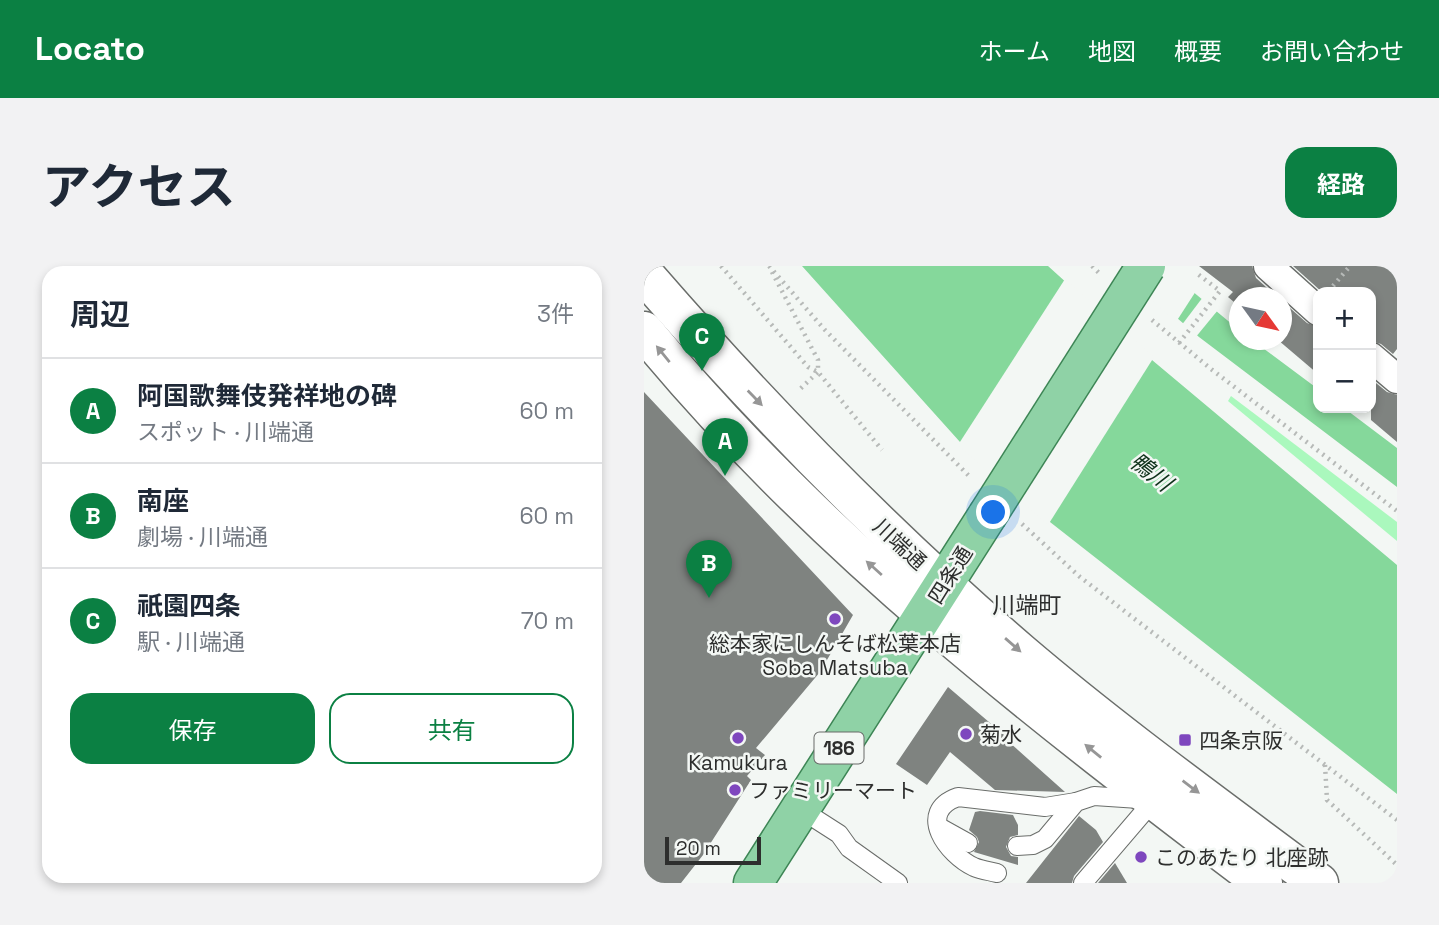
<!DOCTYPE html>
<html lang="ja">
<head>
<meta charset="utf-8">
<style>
	:root { --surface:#fff; --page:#f2f2f3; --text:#1f2937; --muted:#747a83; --line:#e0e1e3; --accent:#0b8043 }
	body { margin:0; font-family:"Space Grotesk","Noto Sans JP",sans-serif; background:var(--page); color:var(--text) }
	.controls { position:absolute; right:21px; top:21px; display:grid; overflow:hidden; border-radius:14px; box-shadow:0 4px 10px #0003 }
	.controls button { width:63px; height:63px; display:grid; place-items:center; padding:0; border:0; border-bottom:2px solid var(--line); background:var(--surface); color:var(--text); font:35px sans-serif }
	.compass { position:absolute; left:585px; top:21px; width:63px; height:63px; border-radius:50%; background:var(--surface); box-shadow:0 4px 10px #0003; rotate:123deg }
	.scale { position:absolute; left:21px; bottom:18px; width:96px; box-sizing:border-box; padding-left:7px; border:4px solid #2d2e2d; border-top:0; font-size:19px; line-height:24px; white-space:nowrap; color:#2d2e2d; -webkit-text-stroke:5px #f3f7f4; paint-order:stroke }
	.you { position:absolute; left:350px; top:247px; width:24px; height:24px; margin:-18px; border:5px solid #fff; border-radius:50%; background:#1a73e8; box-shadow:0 0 0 10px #1a73e833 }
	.badge { display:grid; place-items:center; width:46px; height:46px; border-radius:50%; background:var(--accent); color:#fff; font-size:23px; font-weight:700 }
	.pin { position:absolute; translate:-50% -58px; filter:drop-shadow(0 2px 4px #0008) }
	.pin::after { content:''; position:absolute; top:37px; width:24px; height:21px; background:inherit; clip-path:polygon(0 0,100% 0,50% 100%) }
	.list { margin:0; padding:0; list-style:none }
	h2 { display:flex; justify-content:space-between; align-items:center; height:91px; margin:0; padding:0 28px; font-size:30px }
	h2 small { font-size:23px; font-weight:400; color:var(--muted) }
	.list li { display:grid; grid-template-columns:46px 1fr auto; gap:21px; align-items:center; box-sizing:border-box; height:105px; padding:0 28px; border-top:2px solid var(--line) }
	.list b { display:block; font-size:26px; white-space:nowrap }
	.list p { margin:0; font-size:23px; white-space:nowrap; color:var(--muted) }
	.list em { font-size:23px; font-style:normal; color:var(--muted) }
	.actions { display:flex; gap:14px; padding:21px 28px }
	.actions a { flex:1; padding:16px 0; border:2px solid var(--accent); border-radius:21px; text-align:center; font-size:24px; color:var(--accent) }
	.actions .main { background:var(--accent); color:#fff }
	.map { position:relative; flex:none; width:753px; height:617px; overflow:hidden; border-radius:21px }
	header { display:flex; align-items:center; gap:42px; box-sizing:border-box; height:98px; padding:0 35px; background:var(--accent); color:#fff }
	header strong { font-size:33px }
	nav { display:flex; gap:38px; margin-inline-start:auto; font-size:24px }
	.intro { display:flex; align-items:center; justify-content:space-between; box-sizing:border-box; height:168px; padding:0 42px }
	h1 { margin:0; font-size:49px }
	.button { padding:18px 32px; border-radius:21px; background:var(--accent); color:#fff; font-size:24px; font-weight:700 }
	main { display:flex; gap:42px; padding:0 42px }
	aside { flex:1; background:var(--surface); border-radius:21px; box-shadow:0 4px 10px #0003 }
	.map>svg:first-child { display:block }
	.green { fill:#aaf8bd }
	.water { fill:#85d89b }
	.pier { fill:#f3f7f4 }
	.building { fill:#7f8380 }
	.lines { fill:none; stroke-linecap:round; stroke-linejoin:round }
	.service-casing { stroke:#6a6d6a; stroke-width:20 }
	.pedestrian-casing { stroke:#6a6d6a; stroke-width:31 }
	.tertiary-casing { stroke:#6a6d6a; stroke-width:41 }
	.primary-casing { stroke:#3d8555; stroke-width:41 }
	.path { stroke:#b7bab8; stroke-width:4.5; stroke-dasharray:2 5; stroke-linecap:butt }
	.service { stroke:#fff; stroke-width:18 }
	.pedestrian { stroke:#fff; stroke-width:28 }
	.tertiary { stroke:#fff; stroke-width:38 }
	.primary { stroke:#8fd2a6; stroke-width:38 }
	.primary-bridge-casing { stroke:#3d8555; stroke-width:41; stroke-linecap:butt }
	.primary-bridge { stroke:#8fd2a6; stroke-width:38 }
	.oneway { fill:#969696 }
	.poi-dot { fill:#7e47be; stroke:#f3f7f4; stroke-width:2.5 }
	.labels { text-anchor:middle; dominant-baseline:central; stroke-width:5; stroke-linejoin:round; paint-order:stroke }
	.shield { fill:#f3f7f4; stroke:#686a69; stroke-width:2 }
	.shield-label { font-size:19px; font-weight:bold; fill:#2d2e2d }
	.street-label { font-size:21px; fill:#2d2e2d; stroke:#f3f7f4 }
	.poi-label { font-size:21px; fill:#2d2e2d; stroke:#f3f7f4; text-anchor:start }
	.water-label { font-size:23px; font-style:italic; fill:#0e321a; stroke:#f3f7f4 }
	.neighbourhood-label { font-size:23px; fill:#2d2e2d; stroke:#f3f7f4 }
</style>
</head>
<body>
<header>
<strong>Locato</strong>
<nav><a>ホーム</a><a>地図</a><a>概要</a><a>お問い合わせ</a></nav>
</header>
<div class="intro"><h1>アクセス</h1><a class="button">経路</a></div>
<main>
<aside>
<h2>周辺<small>3件</small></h2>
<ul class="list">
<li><span class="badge">A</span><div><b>阿国歌舞伎発祥地の碑</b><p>スポット · 川端通</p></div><em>60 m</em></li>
<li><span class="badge">B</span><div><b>南座</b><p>劇場 · 川端通</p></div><em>60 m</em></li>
<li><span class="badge">C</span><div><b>祇園四条</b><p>駅 · 川端通</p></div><em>70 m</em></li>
</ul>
<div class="actions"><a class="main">保存</a><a>共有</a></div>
</aside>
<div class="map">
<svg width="753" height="617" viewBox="0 0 753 617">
	<rect width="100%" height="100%" fill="#f3f7f4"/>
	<polygon class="green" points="587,130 753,256 753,275 584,135"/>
	<g class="water">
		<polygon points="158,0 404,0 508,94 753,299 753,528 406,256 316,176"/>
		<polygon points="473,0 518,0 595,64 596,74 608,74 674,123 674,142 700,142 753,182 753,221 555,71"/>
	</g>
	<g class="pier">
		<polygon points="470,0 523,0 552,25 532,56"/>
		<polygon points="421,13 510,91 404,259 314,179"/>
		<polygon points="559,31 574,44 551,72 537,60"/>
	</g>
	<g class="building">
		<polygon points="555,0 608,0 612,12 634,32 596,32 596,41 584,31 589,26"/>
		<polygon points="649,0 753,0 753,83 749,88 737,78 727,75 727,26 678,26"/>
		<polygon points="638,35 663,57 674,61 674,108 634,74 638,74"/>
		<polygon points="727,113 743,126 753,129 753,176 727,154"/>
		<polygon points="0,126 209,349 176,406 112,482 121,489 103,510 107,514 59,589 37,617 0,617"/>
		<polygon points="304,421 366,474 365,476 421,526 351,524 306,486 283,519 252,498"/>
		<polygon points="336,545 369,549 374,559 374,569 366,571 362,581 367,590 374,591 374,599 330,586 335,576 333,571 325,564 331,546"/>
		<polygon points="435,550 452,564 459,576 430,610 428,617 382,617"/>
		<polygon points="471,597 483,617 454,617"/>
	</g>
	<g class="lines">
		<defs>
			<g id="service">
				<polyline points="156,543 195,568 205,582 254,617"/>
				<polyline points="297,562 324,577"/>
				<polyline points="373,580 389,579 401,573 432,536 450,530 510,534 439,617"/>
				<path d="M 353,607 C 345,605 337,604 330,601 C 304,589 271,546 314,531 L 401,541 L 432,536"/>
			</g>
			<g id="pedestrian">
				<polyline points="624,0 674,45"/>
				<polyline points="727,91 753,113"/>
			</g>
			<g id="tertiary">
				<path d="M 0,8 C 117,143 242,271 377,387 C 472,468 575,542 675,617"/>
				<path d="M 0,65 C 176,280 399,450 619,617"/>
			</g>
			<polyline id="primary" points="109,617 343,250"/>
		</defs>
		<use href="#service" class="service-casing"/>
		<use href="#pedestrian" class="pedestrian-casing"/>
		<use href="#tertiary" class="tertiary-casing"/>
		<use href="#primary" class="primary-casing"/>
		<g class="path">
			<polyline points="77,0 164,101 174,106 238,184"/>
			<polyline points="125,0 181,64 327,212"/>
			<polyline points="448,0 457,9"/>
			<polyline points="128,6 174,94 174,106 154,125"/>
			<polyline points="689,20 706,0"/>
			<polyline points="508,54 567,103 753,245"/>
			<polyline points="535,77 576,25 551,6"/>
			<polyline points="378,258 436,311 753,554"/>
			<polyline points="681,499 683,534 753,599"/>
		</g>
		<use href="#service" class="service"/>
		<use href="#pedestrian" class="pedestrian"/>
		<use href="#tertiary" class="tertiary"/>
		<use href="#primary" class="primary"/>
		<defs>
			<polyline id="primary-bridge" points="343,250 502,0"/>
		</defs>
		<use href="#primary-bridge" class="primary-bridge-casing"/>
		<use href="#primary-bridge" class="primary-bridge"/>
	</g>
	<defs><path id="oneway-solid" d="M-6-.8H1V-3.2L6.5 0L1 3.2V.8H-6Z" transform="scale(1.75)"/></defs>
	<g class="oneway">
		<use href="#oneway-solid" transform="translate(19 88) rotate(-129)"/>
		<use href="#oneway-solid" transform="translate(111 132) rotate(46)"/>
		<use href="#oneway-solid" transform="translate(230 302) rotate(-138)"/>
		<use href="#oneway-solid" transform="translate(369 379) rotate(41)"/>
		<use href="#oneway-solid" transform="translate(449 485) rotate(-141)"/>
		<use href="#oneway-solid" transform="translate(547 521) rotate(37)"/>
	</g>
	<g class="poi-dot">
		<circle cx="191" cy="353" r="7"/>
		<circle cx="322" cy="468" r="7"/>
		<circle cx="94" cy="472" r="7"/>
		<rect x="534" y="467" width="14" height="14" rx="3.5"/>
		<circle cx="91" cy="524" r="7"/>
		<circle cx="497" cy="591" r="7"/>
	</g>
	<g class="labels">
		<rect class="shield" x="170.5" y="466.5" width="49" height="31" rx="5"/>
		<g class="shield-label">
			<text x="195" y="482">186</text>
		</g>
		<g class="street-label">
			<text transform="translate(256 278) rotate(43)">川端通</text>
			<text transform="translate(306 309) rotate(-58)">四条通</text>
		</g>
		<g class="poi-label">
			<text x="191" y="377" text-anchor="middle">総本家にしんそば松葉本店<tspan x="191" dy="24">Soba Matsuba</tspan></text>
			<text x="336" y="468">菊水</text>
			<text x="555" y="474">四条京阪</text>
			<text x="94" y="496" text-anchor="middle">Kamukura</text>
			<text x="105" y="524">ファミリーマート</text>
			<text x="511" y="591">このあたり 北座跡</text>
		</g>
		<g class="water-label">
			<text transform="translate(507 206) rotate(38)">鴨川</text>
		</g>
		<g class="neighbourhood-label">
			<text x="383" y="339">川端町</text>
		</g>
	</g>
</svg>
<div class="controls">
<button>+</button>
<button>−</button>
</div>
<svg class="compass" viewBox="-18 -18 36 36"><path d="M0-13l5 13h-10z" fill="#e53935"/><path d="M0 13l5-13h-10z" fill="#747a83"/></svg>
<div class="scale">20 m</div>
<div class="you"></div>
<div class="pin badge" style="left:81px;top:210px">A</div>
<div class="pin badge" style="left:65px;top:332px">B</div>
<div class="pin badge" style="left:58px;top:105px">C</div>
</div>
</main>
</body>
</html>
